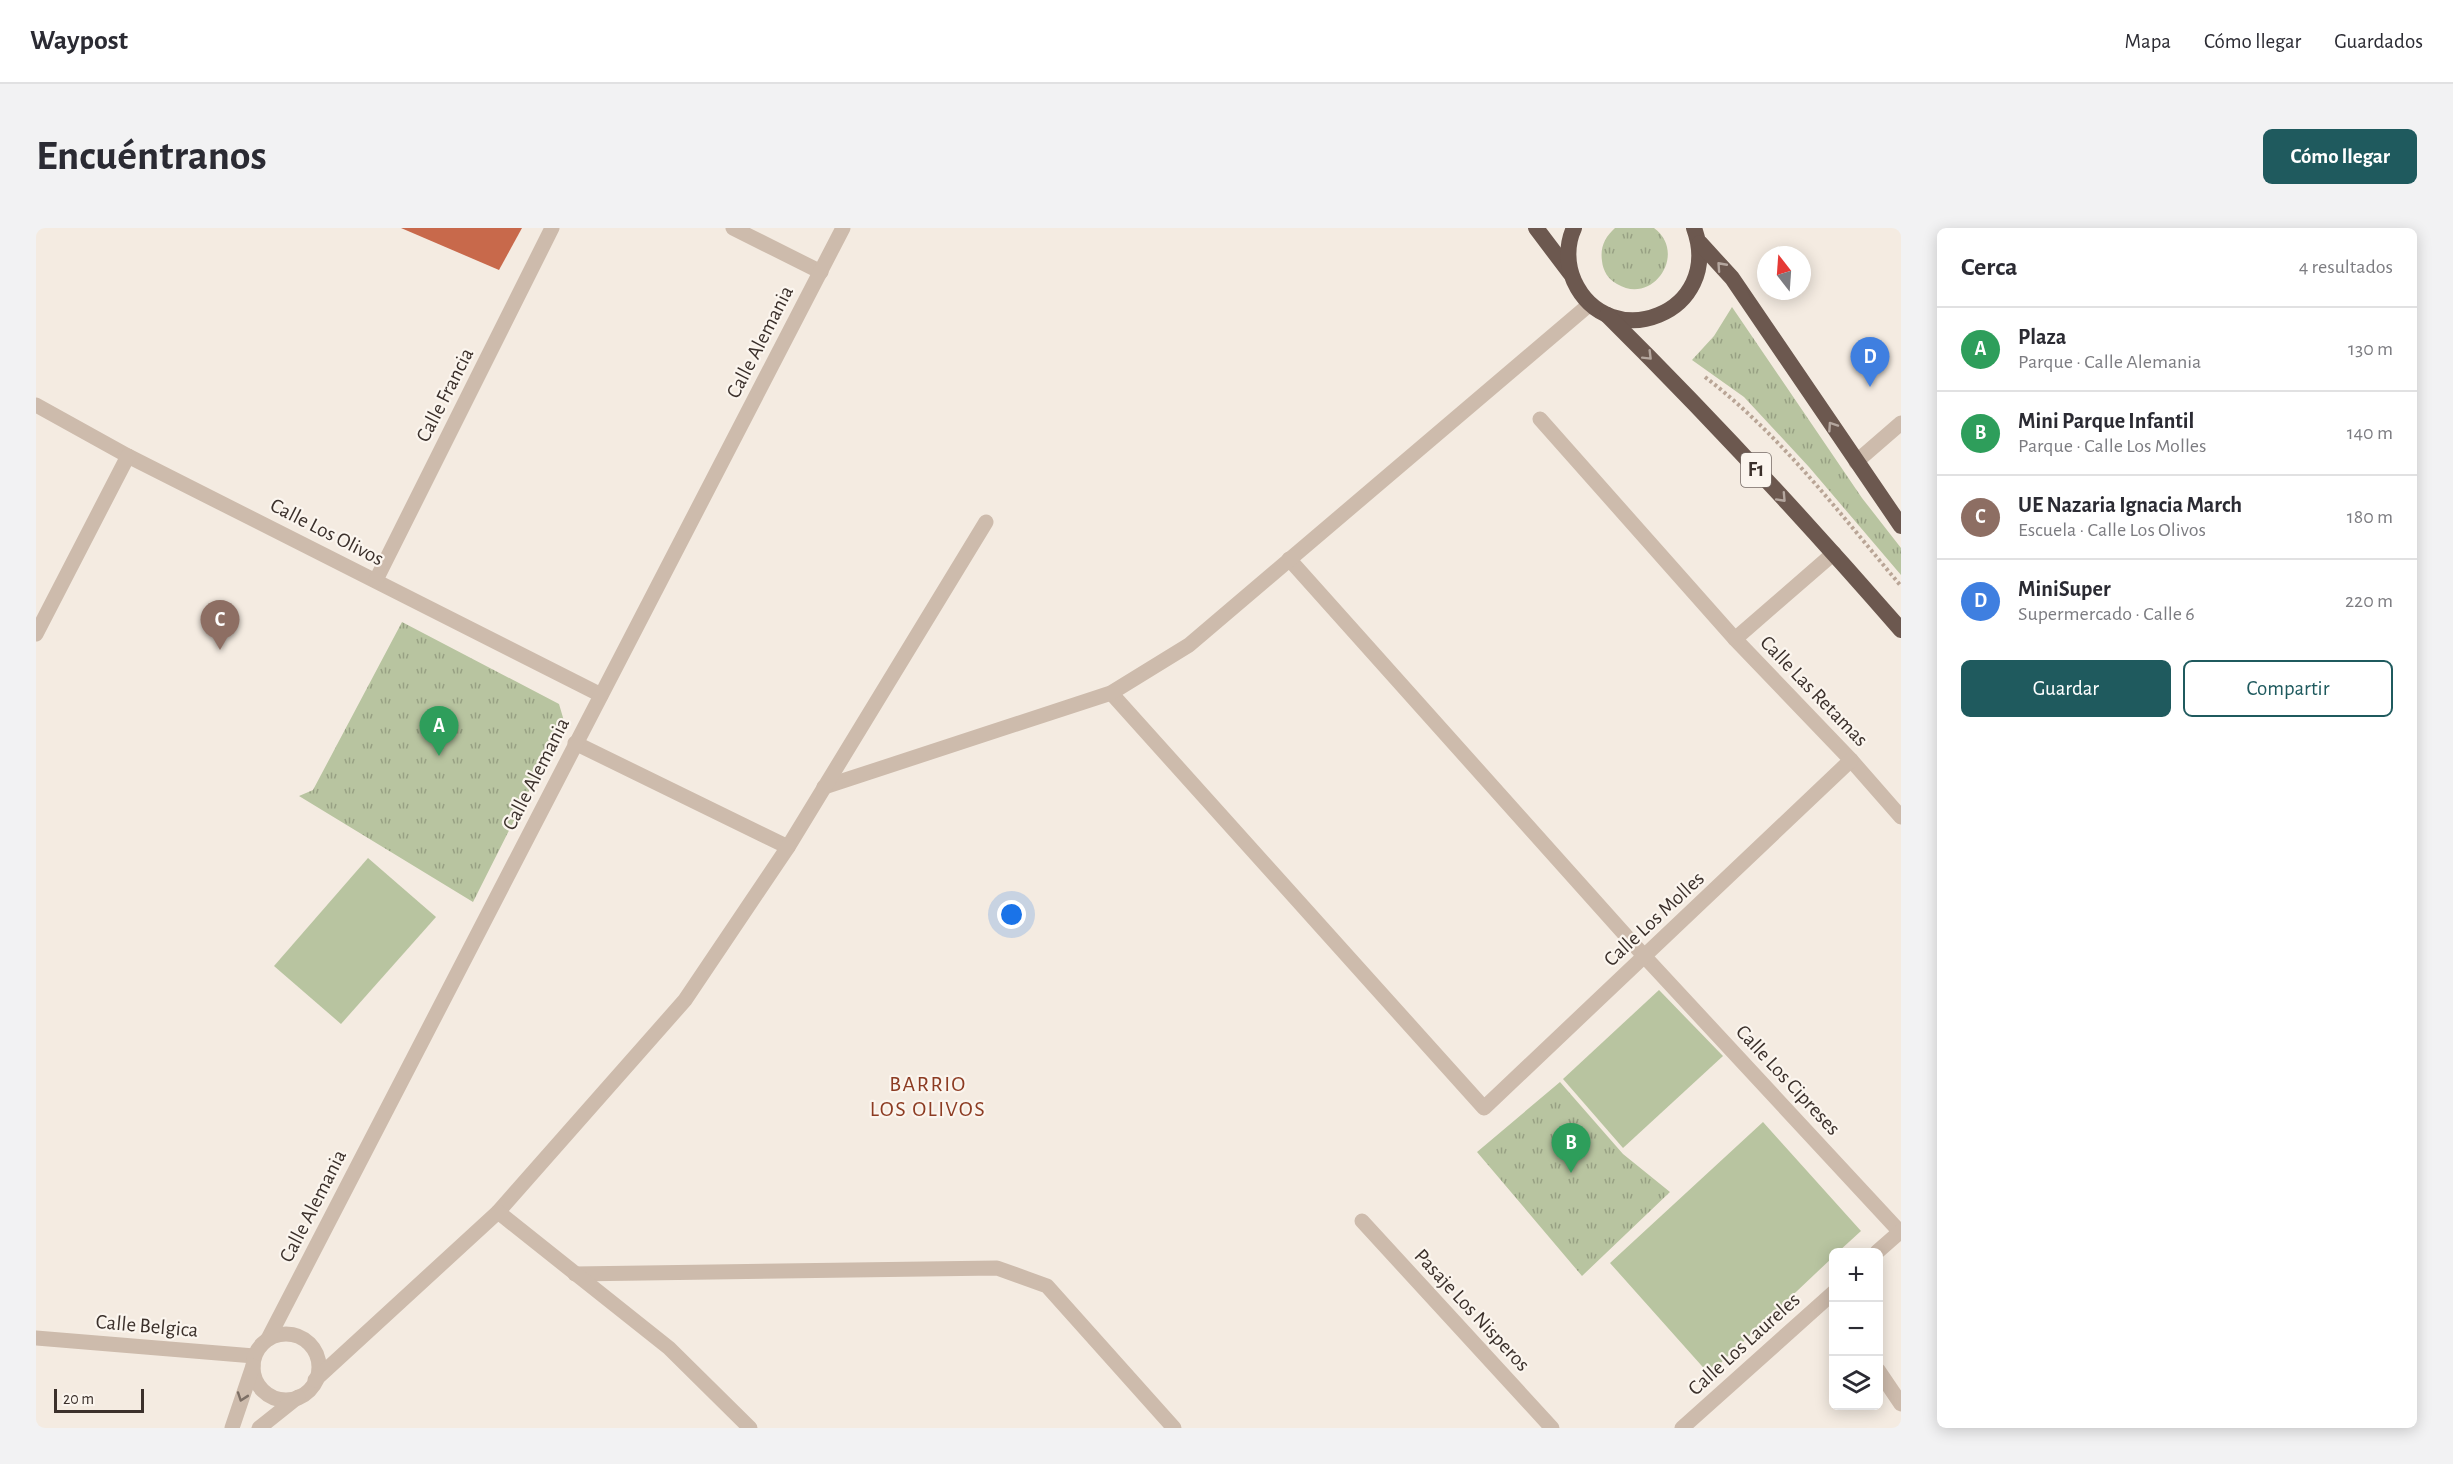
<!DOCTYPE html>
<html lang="es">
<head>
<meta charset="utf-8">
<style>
	:root { --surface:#fff; --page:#f2f2f3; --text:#2b2b33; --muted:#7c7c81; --line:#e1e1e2; --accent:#1f5a5e }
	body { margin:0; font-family:"Alegreya Sans",sans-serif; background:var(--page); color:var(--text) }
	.controls { position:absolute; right:18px; bottom:18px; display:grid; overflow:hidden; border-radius:9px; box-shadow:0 3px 15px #0003 }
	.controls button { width:54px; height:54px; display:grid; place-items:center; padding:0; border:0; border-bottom:2px solid var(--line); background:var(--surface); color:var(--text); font:30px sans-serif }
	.compass { position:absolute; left:1721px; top:18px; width:54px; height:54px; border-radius:50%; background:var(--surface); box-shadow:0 3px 15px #0003; rotate:343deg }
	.scale { position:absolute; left:18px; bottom:15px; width:90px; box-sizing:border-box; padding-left:6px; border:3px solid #3b302b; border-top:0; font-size:16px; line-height:21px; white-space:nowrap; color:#3b302b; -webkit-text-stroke:4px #fbf5ee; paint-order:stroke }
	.you { position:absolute; left:976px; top:687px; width:21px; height:21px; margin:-15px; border:4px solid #fff; border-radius:50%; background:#1a73e8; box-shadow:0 0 0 9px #1a73e833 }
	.badge { display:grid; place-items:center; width:39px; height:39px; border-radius:50%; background:var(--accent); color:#fff; font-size:20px; font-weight:700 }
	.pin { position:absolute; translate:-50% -50px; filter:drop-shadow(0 2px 3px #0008) }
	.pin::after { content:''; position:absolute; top:32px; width:21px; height:18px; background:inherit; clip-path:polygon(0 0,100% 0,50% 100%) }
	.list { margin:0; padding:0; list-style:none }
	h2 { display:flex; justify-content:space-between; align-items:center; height:78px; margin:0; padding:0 24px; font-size:26px }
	h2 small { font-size:20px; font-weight:400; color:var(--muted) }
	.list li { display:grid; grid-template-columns:39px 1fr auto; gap:18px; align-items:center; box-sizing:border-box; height:84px; padding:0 24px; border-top:2px solid var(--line) }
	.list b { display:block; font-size:22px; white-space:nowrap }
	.list p { margin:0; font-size:20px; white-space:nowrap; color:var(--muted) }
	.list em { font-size:20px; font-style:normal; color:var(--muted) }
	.actions { display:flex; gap:12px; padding:18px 24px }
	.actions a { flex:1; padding:14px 0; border:2px solid var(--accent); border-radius:9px; text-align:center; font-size:21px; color:var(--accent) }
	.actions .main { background:var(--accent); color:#fff }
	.icon { flex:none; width:33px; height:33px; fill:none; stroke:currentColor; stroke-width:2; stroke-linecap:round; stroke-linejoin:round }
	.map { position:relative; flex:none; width:1865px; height:1200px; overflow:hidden; border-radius:9px }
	header { display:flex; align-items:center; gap:36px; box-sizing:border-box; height:84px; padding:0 30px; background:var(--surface); border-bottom:2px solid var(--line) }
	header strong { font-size:28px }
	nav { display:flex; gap:33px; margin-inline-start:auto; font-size:21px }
	.intro { display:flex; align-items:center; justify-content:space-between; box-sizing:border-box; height:144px; padding:0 36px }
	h1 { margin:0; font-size:42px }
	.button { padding:15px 27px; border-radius:9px; background:var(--accent); color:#fff; font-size:21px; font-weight:700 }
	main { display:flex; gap:36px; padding:0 36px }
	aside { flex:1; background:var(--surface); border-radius:9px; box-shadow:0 3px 15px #0003 }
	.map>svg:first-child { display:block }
	.grass { fill:url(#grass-tufts) }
	.garden { fill:#b8c4a0 }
	.building { fill:#c8694b }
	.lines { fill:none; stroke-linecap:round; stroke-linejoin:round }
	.path { stroke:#b9a596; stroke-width:4; stroke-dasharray:3 3; stroke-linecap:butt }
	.minor { stroke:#cdbbac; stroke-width:15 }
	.tertiary { stroke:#cdbbac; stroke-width:15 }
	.trunk { stroke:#6c584f; stroke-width:16 }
	.oneway { stroke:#b4a69e }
	.oneway2 { stroke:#7d6f65 }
	.labels { text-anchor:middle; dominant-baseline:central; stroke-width:4.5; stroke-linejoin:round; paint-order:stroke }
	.shield { fill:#fbf5ee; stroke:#756b66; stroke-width:1.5 }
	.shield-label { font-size:20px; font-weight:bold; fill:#3b302b }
	.street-label { font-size:21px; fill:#3b302b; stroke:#fbf5ee }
	.neighbourhood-label { font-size:22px; letter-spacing:1.5px; fill:#8c3b22; stroke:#fbf5ee }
</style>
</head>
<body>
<header>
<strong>Waypost</strong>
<nav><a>Mapa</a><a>Cómo llegar</a><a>Guardados</a></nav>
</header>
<div class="intro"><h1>Encuéntranos</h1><a class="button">Cómo llegar</a></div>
<main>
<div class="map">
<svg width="1865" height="1200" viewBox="0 0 1865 1200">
	<defs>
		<pattern id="grass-tufts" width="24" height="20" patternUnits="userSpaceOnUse" patternTransform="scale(1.5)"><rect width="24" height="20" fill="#b8c4a0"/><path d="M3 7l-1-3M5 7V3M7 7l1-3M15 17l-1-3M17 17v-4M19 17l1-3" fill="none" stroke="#97a083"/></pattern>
	</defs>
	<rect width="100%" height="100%" fill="#f4ebe1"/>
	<g class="grass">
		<path d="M 1579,0 L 1618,0 C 1652,25 1617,78 1581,56 C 1572,51 1567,43 1566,33 C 1564,19 1569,9 1579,0 Z"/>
		<polygon points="1696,79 1826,270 1865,320 1865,347 1773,239 1708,169 1656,132 1678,108"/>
		<polygon points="366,394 523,476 528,493 437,674 263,568 277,562"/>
		<polygon points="1524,854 1587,926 1634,964 1546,1048 1441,924"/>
	</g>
	<g class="garden">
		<polygon points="332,630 400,689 305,796 238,738"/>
		<polygon points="1623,762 1687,828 1587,920 1527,851"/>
		<polygon points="1727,894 1825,1003 1802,1024 1798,1024 1797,1029 1673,1146 1574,1035"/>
	</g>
	<polygon class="building" points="365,0 486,0 463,42"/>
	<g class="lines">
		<path class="path" d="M 1669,149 C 1745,207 1804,286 1865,358"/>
		<g class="minor">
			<polyline points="697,0 785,44"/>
			<polyline points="0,177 92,228 565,467"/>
			<polyline points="1504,191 1699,411"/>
			<polyline points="1820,234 1865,195"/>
			<polyline points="1798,325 1699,411 1815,532 1865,589"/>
			<polyline points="1253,331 1609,729 1864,1004"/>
			<polyline points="340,352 516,0"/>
			<polyline points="0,406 92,228"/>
			<polyline points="1075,465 1448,880 1815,532"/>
			<polyline points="539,515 752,619"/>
			<polyline points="788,559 1075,465 1153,417 1554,76"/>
			<polyline points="462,984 649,772 752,619 950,294"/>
			<polyline points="1326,993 1516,1200"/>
			<polyline points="1841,1024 1865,1003"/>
			<polyline points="539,1046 961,1040 1011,1058 1138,1200"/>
			<polyline points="0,1110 218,1128"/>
			<polyline points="1842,1142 1865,1176"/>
			<polyline points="1646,1200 1798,1064"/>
		</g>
		<g class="tertiary">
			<circle cx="250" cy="1139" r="33"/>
			<polyline points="232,1111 807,0"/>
			<polyline points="279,1152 462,984 633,1120 714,1200"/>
			<polyline points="196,1200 217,1138"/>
			<polyline points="223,1200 262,1169"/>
		</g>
		<g class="trunk">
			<polyline points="1500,0 1534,45"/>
			<path d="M 1538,0 C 1530,17 1531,37 1538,53 C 1573,129 1689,85 1658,0"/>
			<polyline points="1664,15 1696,50 1865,298"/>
			<path d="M 1571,87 C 1673,188 1771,294 1865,402"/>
		</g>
	</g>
	<defs><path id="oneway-chevron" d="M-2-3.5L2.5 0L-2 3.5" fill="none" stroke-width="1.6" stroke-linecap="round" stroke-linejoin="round" transform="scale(1.5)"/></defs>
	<g class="oneway">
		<use href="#oneway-chevron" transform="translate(1685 38) rotate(-132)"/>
		<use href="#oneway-chevron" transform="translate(1612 128) rotate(45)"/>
		<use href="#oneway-chevron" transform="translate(1796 198) rotate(-124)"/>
		<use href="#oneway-chevron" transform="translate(1746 270) rotate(47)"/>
	</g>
	<use class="oneway2" href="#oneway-chevron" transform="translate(206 1169) rotate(109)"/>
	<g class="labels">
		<rect class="shield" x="1705" y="225" width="30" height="34" rx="4.5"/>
		<g class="shield-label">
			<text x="1720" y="242">F1</text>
		</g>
		<g class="street-label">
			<text transform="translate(724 114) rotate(-63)">Calle Alemania</text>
			<text transform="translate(409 167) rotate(-63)">Calle Francia</text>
			<text transform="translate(291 304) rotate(27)">Calle Los Olivos</text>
			<text transform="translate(1778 463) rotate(46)">Calle Las Retamas</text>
			<text transform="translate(500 546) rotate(-63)">Calle Alemania</text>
			<text transform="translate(1618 691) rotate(-43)">Calle Los Molles</text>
			<text transform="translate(1752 852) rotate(47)">Calle Los Cipreses</text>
			<text transform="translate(277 978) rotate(-63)">Calle Alemania</text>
			<text transform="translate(1436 1082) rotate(47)">Pasaje Los Nisperos</text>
			<text transform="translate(111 1098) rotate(5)">Calle Belgica</text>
			<text transform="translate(1708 1116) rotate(-42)">Calle Los Laureles</text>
		</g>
		<g class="neighbourhood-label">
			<text x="892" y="856">BARRIO<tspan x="892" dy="25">LOS OLIVOS</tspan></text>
		</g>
	</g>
</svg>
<div class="controls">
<button>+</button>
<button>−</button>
<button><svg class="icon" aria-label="layers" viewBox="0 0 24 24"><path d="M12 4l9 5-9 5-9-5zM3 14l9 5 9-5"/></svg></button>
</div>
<svg class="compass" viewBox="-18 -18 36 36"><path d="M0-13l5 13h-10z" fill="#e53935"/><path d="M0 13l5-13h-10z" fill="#7c7c81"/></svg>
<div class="scale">20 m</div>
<div class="you"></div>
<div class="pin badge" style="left:403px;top:528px;background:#2e9e5b">A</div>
<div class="pin badge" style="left:1535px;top:945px;background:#2e9e5b">B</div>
<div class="pin badge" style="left:184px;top:422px;background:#8d6e63">C</div>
<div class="pin badge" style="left:1834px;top:159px;background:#3f7fe0">D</div>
</div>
<aside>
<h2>Cerca<small>4 resultados</small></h2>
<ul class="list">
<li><span class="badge" style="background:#2e9e5b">A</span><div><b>Plaza</b><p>Parque · Calle Alemania</p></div><em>130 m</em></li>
<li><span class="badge" style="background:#2e9e5b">B</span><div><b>Mini Parque Infantil</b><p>Parque · Calle Los Molles</p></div><em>140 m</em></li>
<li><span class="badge" style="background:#8d6e63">C</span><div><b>UE Nazaria Ignacia March</b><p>Escuela · Calle Los Olivos</p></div><em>180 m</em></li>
<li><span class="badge" style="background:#3f7fe0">D</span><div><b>MiniSuper</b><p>Supermercado · Calle 6</p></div><em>220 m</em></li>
</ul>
<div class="actions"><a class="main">Guardar</a><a>Compartir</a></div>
</aside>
</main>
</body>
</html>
